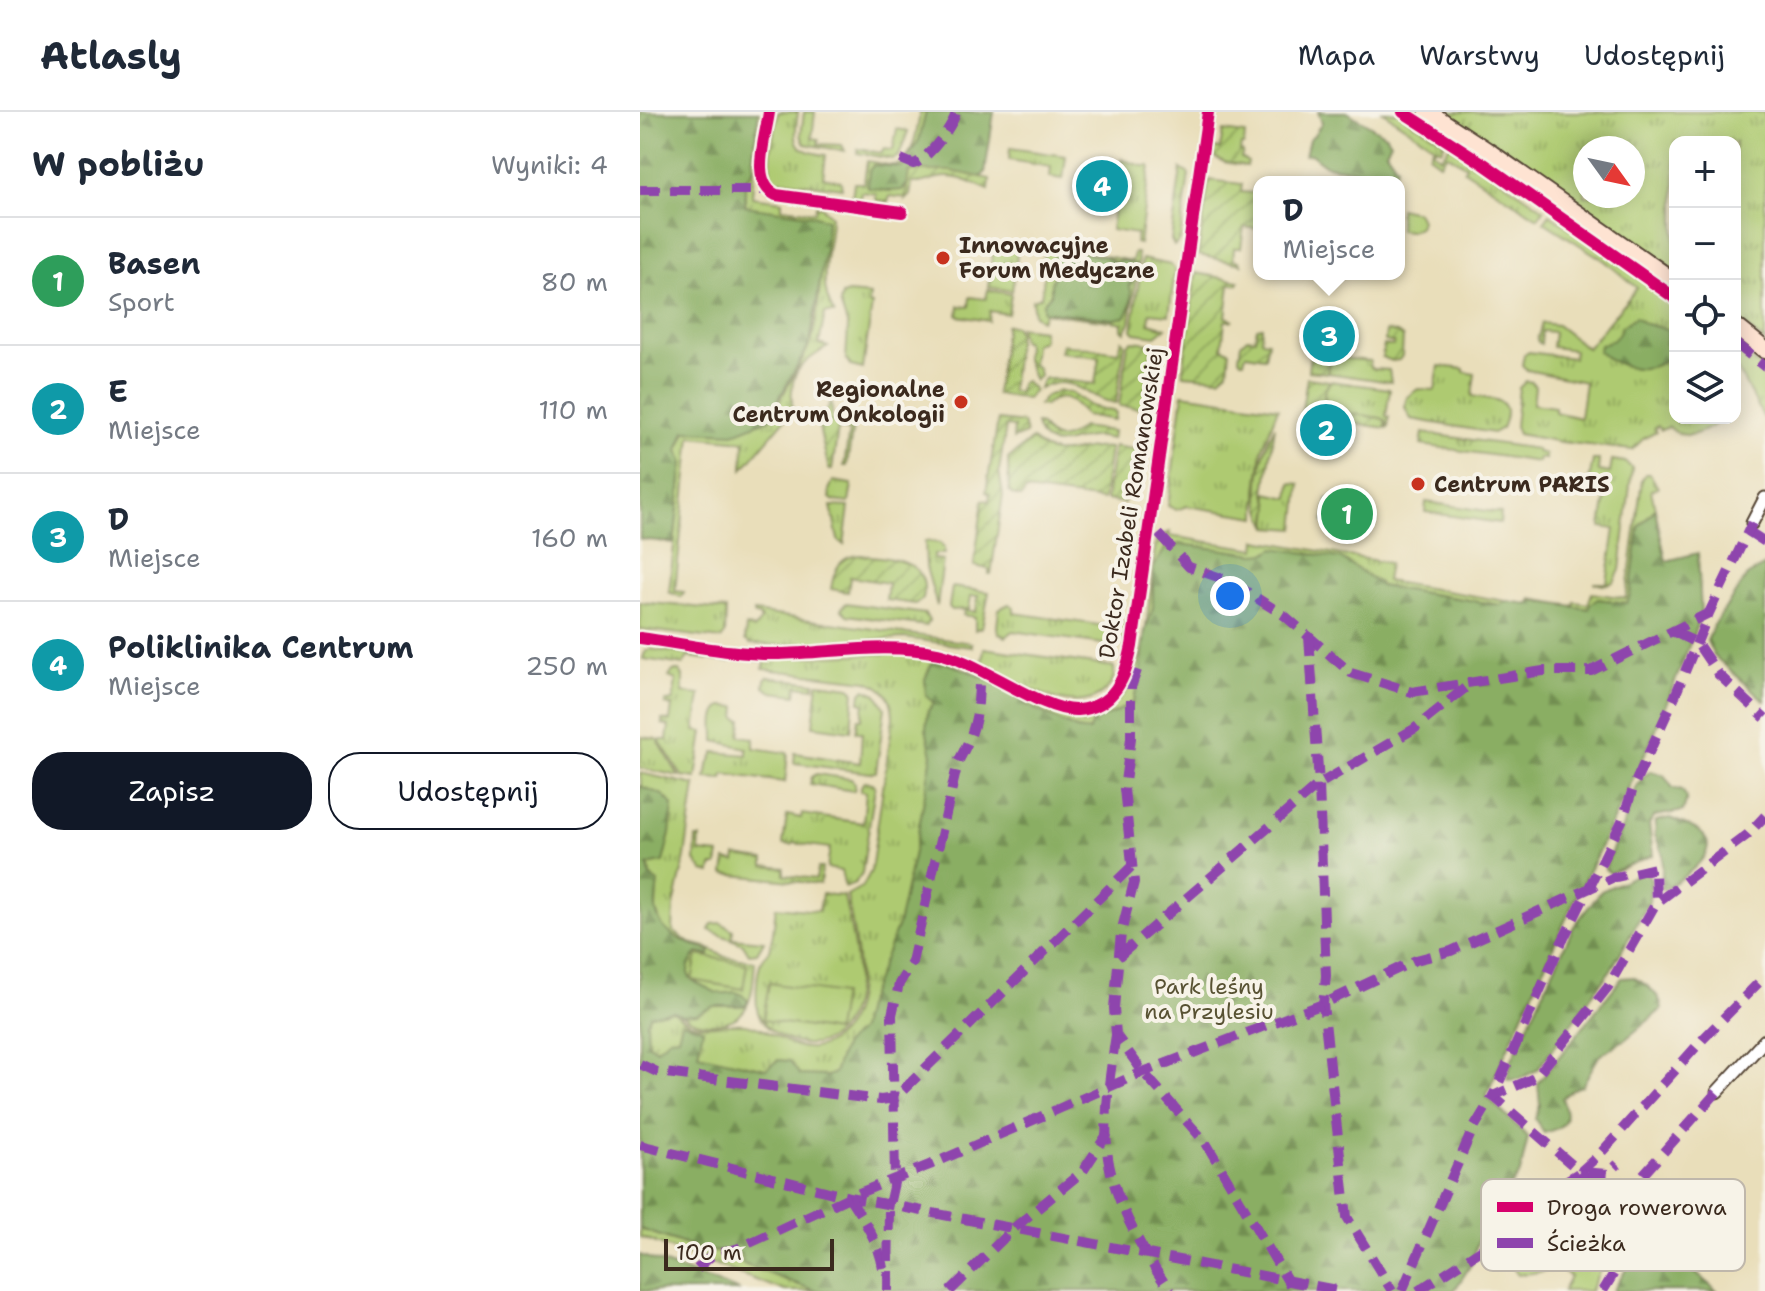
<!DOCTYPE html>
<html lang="pl">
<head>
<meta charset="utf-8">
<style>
	:root { --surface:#fff; --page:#f2f2f3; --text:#1f2937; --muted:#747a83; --line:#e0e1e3; --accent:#111827 }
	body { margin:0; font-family:"Shantell Sans",sans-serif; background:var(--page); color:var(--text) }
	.controls { position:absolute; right:24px; top:24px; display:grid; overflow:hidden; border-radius:16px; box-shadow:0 4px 20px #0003 }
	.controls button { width:72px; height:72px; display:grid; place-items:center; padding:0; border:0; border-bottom:2px solid var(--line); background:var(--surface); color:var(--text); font:40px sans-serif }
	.compass { position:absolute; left:933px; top:24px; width:72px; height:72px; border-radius:50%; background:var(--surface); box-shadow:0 4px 20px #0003; rotate:123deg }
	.scale { position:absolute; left:24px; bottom:20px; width:170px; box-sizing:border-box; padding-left:8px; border:4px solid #3b2a1e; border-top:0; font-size:22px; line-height:28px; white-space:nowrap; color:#3b2a1e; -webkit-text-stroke:6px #f7f3e8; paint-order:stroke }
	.you { position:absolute; left:590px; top:484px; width:28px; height:28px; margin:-20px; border:6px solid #fff; border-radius:50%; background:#1a73e8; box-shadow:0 0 0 12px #1a73e833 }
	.badge { display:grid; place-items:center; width:52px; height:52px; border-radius:50%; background:var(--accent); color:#fff; font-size:26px; font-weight:700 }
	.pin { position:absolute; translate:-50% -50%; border:4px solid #fff; box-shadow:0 2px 8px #0006 }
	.popup { position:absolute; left:613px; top:64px; width:152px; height:104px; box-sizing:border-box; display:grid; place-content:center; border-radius:16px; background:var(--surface); filter:drop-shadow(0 2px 6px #0005); font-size:26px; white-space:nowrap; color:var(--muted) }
	.popup b { font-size:30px; color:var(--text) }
	.popup::after { content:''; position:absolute; left:50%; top:100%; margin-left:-16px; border:16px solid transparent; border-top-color:var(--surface) }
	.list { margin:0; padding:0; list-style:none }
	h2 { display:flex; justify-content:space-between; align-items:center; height:104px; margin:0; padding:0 32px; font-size:34px }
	h2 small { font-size:26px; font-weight:400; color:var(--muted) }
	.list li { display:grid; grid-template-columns:52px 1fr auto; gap:24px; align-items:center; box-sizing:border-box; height:128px; padding:0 32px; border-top:2px solid var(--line) }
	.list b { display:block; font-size:30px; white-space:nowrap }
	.list p { margin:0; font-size:26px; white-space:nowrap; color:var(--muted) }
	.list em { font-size:26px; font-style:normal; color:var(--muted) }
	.actions { display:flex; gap:16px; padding:24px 32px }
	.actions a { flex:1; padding:18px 0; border:2px solid var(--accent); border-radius:32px; text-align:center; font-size:28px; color:var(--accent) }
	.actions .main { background:var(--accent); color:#fff }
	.icon { flex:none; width:44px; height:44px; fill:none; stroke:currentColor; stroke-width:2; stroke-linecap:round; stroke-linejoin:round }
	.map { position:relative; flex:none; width:1125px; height:1179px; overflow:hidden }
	header { display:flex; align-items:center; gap:48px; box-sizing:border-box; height:112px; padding:0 40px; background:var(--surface); border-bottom:2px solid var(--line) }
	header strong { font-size:38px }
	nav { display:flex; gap:44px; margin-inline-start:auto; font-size:28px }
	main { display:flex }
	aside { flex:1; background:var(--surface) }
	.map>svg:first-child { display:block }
	.grass { fill:url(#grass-tufts); stroke:#747a48; stroke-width:2; fill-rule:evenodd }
	.forest { fill:url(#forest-firs); stroke:#626c40; stroke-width:2 }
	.garden { fill:url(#garden-furrows); stroke:#747a48; stroke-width:2 }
	.pitch { fill:#aeca71; stroke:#747a48; stroke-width:2 }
	.water { fill:url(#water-ripples); stroke:#476f78; stroke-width:2 }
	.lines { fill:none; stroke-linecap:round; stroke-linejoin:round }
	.street-casing { stroke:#554535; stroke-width:15 }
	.secondary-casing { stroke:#554535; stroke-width:20 }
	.street { stroke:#fff; stroke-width:11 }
	.secondary { stroke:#fee3d2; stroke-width:16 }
	.quiet { stroke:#8e44ad; stroke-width:10; stroke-dasharray:20 10; stroke-linecap:butt }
	.cycleway-casing { stroke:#f7f3e8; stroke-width:17 }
	.cycleway { stroke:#d6006c; stroke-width:12 }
	.poi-dot { fill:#c8321e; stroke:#f7f3e8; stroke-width:3 }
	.labels { text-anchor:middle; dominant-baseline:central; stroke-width:8; stroke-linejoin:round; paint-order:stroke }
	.poi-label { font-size:22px; font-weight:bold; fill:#3b2a1e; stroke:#f7f3e8; text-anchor:start }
	.street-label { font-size:22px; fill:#3b2a1e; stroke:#f7f3e8 }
	.park-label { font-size:22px; fill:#585233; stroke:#f7f3e8 }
	.key { fill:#f7f3e8; stroke:#bfb7ab; stroke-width:2 }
	.key-label { font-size:22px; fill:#3b2a1e }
</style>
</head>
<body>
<header>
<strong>Atlasly</strong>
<nav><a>Mapa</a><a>Warstwy</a><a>Udostępnij</a></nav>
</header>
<main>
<aside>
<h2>W pobliżu<small>Wyniki: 4</small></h2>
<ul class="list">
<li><span class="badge" style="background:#2e9e5b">1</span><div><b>Basen</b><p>Sport</p></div><em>80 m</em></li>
<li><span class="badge" style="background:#0f9aa8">2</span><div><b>E</b><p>Miejsce</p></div><em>110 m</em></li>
<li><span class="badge" style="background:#0f9aa8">3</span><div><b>D</b><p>Miejsce</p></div><em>160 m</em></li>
<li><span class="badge" style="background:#0f9aa8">4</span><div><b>Poliklinika Centrum</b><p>Miejsce</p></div><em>250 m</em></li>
</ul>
<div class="actions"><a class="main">Zapisz</a><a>Udostępnij</a></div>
</aside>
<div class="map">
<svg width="1125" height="1179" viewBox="0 0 1125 1179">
	<defs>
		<pattern id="grass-tufts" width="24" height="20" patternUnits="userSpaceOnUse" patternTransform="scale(2)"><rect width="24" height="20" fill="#aeca71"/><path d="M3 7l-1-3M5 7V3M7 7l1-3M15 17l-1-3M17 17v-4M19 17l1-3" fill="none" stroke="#8fa45c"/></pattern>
		<pattern id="forest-firs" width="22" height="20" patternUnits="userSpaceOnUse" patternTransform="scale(2)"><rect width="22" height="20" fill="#8aae63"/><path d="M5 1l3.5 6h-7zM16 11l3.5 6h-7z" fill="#728e51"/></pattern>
		<pattern id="garden-furrows" width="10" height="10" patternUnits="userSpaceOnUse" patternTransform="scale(2)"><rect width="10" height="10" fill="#aeca71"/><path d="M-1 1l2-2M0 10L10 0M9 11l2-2" fill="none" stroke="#8fa45c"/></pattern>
		<pattern id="water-ripples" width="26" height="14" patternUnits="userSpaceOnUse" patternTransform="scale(2)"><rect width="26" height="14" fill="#53b4d2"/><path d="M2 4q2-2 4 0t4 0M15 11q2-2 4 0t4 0" fill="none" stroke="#4693aa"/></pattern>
	</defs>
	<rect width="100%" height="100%" fill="#f7f3e8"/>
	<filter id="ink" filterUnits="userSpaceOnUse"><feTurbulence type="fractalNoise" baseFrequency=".0125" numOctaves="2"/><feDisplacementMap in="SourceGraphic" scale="16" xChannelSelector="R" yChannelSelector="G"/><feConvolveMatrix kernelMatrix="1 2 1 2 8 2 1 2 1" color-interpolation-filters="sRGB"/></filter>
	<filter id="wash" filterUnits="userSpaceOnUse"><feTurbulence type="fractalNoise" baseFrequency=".006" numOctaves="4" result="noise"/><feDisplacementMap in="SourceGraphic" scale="32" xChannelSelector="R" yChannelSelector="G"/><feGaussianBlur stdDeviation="1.8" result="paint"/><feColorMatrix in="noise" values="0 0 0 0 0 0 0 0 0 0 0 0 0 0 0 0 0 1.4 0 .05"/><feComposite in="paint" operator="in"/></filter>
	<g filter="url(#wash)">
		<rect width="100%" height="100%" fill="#e9deba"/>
		<g class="grass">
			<path d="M 138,0 L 158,0 C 154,31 152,38 186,43 L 183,65 L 201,69 L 202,76 L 142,68 L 136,74 C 123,59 135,19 138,0 Z"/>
			<polygon points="164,0 175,0 172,26 179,27 179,32 202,33 205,39 165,32 161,23"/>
			<path d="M 280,0 L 320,0 L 270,59 L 266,86 L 250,84 L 248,90 L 236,88 L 236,82 L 221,80 L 220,86 L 212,85 L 214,71 L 224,71 L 227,49 C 236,50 247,54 255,53 C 273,51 278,14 280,0 Z"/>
			<polygon points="743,0 757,0 805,30 801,38 796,35 793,39 801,45 810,33 904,97 898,106 824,58 826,54 807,42 800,51 789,43 794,34"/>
			<path d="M 800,0 L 1125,0 L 1125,230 L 1095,206 L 1095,30 L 1035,30 L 1035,162 ZM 945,36 L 993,36 L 993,84 L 945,84 Z"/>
			<polygon points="257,17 268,19 259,44 253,47 217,41 218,37 242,41 243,37 253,38"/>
			<polygon points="370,36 426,44 423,67 410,65 411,55 369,48"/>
			<polygon points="481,47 502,54 510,54 499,132 495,131 497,122 471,118"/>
			<path d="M 114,57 L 112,85 L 142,89 L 142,96 L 175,100 L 176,94 L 181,94 L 191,104 C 191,138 175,169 194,201 L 185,201 L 179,232 L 188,235 C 160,251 147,262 153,298 L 103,357 L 104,329 L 51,324 L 35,479 L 44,480 L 41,485 L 29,480 L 43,349 L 38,338 L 46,319 L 134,305 C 142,278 160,257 170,231 C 181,202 177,169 185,138 L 105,94 L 105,68 Z"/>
			<polygon points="541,57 549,62 540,129 534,134 531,128"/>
			<polygon points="759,96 777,100 781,108 779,115 770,119 759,118"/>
			<path d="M 910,102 L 1035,190 L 1035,306 L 1086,306 C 1066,317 1049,333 1029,315 L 1021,318 L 1018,314 L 1014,316 L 1016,320 L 1003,327 L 992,338 L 921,330 L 878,322 L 875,314 L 879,276 L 886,269 L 892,270 L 895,275 L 893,292 L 915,295 L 915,300 L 940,306 L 945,270 L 887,258 L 882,253 L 884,243 L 889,240 L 933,246 L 934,238 L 912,235 L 914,220 L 902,219 L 901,232 L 899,231 L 897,228 L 902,211 L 917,213 L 947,236 L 997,176 L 965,149 L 904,110 Z"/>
			<polygon points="418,130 418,135 492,149 494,141 497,141 498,151 490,210 485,220 482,217 482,211 479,210 405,201 401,208 394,203 392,188 401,185 406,152 401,151 408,134"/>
			<polygon points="373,132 377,144 372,179 348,175 354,134 365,136"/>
			<polygon points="502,147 531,153 535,158 529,203 510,201 509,211 526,216 516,224 495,221 492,218"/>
			<polygon points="348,178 371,182 368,202 350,199 349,209 318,204 319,194 329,195 330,185 346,187"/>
			<polygon points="208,181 230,183 229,192 232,193 223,257 211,254 206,247 208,215 200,191 202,183"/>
			<polygon points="379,215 403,218 403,228 394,232 392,253 397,255 399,263 394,269 385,245 386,230 382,229"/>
			<polygon points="1095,235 1125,259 1125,308 1095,253"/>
			<polygon points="690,245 730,249 729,254 733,257 749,258 751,270 687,261"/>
			<path d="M 799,254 L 824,257 L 824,260 L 835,262 L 832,284 C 855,288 875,285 862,316 L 853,321 L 771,307 L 765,295 L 767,285 L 778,277 L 795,278 Z"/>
			<polygon points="690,269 750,277 746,304 749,305 748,316 745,308 740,306 686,298 684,280"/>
			<polygon points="543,282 638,296 622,338 617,378 617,405 547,394 536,398 528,394"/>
			<polygon points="783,321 897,337 897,340 905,342 905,347 899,346 898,350 781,333"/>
			<polygon points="953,348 959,348 958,359 970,361 972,348 985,350 992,356 980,458 974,470 963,473 954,471 967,471 975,417 961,415 968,371 954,369 954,381 948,374"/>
			<polygon points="1005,362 1010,362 1018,376 1011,378 1015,397 999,415 990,483 987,491 958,487 950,497 893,489 890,493 884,492 889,492 892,487 934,494 935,490 948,492 952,481 986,486 1002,368"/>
			<polygon points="193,369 212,372 209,391 194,389 190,386 189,378"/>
			<polygon points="651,371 660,372 655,417 628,415 630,393 627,381 649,386"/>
			<polygon points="786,390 861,401 860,411 785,400"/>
			<polygon points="191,394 209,395 204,433 198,428"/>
			<path d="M 530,420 L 529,424 L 616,437 L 617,428 L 749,451 L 746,469 L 871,490 L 860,493 L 740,474 L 514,457 L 513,497 L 505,519 L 501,560 L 493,590 L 476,600 L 452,610 L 449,619 L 436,617 L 385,592 L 381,584 C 395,592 409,602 426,605 C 452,609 481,593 492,569 C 507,539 511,467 516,430 L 522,423 Z"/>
			<polygon points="285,429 300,431 304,436 304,442 294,442 294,447 303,448 297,494 286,455"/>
			<polygon points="312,475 349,480 342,515 335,518 335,505 323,503 325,498 336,500 338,484 331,484 329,497 312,498 309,495"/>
			<polygon points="0,490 86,498 85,522 81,527 0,517"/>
			<polygon points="206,491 285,502 289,509 286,514 207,503 201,497"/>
			<polygon points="369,492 374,495 374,501 473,515 476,510 481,508 486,513 488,520 478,535 466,540 463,538 463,532 373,519 366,525 358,521 357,515 359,497"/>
			<polygon points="114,500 332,531 332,535 264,526 141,533 110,532 105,528 106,514 114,517 121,508 119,504 114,503"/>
			<path d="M 344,536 L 474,555 C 475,565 473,571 466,578 C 434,610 375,568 342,552 Z"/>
			<polygon points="10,537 89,548 89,550 48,545 43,553 3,547 5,540"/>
			<path d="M 261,541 C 294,545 320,555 350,567 L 344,567 L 300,549 L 308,576 L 229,975 L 2,939 L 22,815 L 16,798 L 17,771 L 10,764 L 0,661 L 55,673 L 45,745 L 34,794 L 33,819 L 48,830 L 37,844 L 35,900 C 55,923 80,909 105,912 C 128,915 145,935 168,936 C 178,937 188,932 196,925 C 233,894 214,824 207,783 L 223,774 L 231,759 L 253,606 C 253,586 246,576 227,569 L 123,557 L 126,549 L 100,547 Z"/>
			<polygon points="33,559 39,559 43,564 43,581 60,583 55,619 63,620 56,666 42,664 19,628 27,628 29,614 22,612 22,608 30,609 32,594 25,592 25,589 33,589 36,568 29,565"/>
			<polygon points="128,565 175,571 174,576 157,574 156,583 132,580 124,575 125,568"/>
			<polygon points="178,571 210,575 214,578 211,619 173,614"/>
			<polygon points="225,577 237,582 245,596 236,660 230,661 154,651 155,641 220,651 222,620 216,620 218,607 222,607 224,591 220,590 221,581"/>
			<path d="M 83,594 L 97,595 L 96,606 L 102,608 L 100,624 L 114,626 L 114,636 L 148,641 L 145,670 L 84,662 L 83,667 L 66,666 L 68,654 L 75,640 L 107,643 L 107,636 L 75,629 C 76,617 70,603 83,594 Z"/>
			<polygon points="2,625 17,627 39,664 0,656"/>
			<polygon points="177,662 211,667 215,671 214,679 170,672 172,665"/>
			<polygon points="226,669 232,671 235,675 222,761 215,771 205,775 201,759 187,756 190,736 154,731 152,733 143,732 147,703 161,706 162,702 223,711 226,680 220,679 222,672"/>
			<polygon points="56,726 60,726 59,740 79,742 77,754 72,754 71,761 63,759 55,749"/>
			<polygon points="96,744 124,748 124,754 144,756 144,763 176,767 178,756 182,756 180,772 84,762 86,748 95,750"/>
			<path d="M 182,782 L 204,784 C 211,820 224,864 210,900 C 197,933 170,940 140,924 C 129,917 119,910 117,896 C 116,883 116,860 122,847 C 124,844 128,841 129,838 C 134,825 134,808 136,795 L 179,799 Z"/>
			<polygon points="81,811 93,818 92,826 124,829 117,841 109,842 103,832 69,818 72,812"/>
			<path d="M 50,831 L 66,835 L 85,845 L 115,849 C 112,882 113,911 71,912 C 57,912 46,908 37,898 L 39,846 Z"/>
			<path d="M 933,1076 C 949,1079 984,1109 990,1124 L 962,1154 L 950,1179 L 923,1179 L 930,1164 L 920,1157 L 878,1163 L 873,1156 L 889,1150 L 884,1133 L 887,1126 L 905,1124 L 931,1099 Z"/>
			<polygon points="0,1117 65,1139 100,1141 103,1152 176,1179 145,1179 0,1125"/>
		</g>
		<g class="forest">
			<polygon points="0,0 119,0 113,44 114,57 105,68 105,94 176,104 187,108 185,138 170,231 139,287 134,305 94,321 45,319 38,338 43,349 34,431 0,427"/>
			<polygon points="286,0 354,0 345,61 337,68 315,62 273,66 262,78 249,79 228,76 229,59 233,53 262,55 279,28"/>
			<path d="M 678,0 L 707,0 L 747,24 L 751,30 L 746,39 L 757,55 L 755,61 C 751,62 694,56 688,54 C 682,52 676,46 671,42 L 665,43 L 669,27 L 674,23 L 682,10 Z"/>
			<path d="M 429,138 L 466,145 L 475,150 L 481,148 L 496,152 L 494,165 L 490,175 C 493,184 491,199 485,205 L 474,207 L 403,199 L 403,191 L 411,182 L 411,171 L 414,163 L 410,151 L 415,143 Z"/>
			<path d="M 995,205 L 1006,212 L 1029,218 L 1026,232 L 1029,245 C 1008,265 976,255 958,239 L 960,233 C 970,229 978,228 981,215 Z"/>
			<path d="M 1015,397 L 1026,449 L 1058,441 L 1061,502 L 1043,550 L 1012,627 L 930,798 L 846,984 L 888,1025 L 880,1061 L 843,1110 L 832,1151 L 814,1179 L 176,1179 L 103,1152 L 100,1141 L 65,1139 L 0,1117 L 0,674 L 23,683 L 33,693 L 30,722 L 23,750 L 8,753 L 10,764 L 18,770 C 17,779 15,789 16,797 C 19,824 50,832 71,839 L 69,843 L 57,841 C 43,859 45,867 65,875 C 70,877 73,880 78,881 C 91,883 96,874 108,889 L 105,894 L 74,894 L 57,902 L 42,903 L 32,899 L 11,903 L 7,910 L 8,931 L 17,937 L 29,926 L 38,925 L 42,910 L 63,917 L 58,942 L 126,957 L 138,948 L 150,949 L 160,963 L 187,964 L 194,961 L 204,933 L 220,918 L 225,895 L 258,813 L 277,726 L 292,643 L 286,617 L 288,599 L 294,591 L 286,584 L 285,567 L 293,548 C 310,549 377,577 385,592 L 436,617 L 449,619 L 452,610 L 476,600 L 493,590 L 501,560 L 505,519 L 513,497 L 513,456 L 525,437 L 540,432 L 616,442 L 627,441 L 634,436 L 700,446 L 739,471 L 740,474 L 860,493 L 867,489 L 889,492 L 892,489 L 949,497 L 950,492 L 958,487 L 987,491 L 990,483 L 999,415 Z"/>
			<polygon points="1125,453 1125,589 1074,544 1067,529 1074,513 1107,464"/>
			<path d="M 1011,659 L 1024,663 L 1033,676 L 1042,678 L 1047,686 L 1043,699 L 1015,704 L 1009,712 L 1013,743 L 970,761 L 965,757 C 969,740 979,725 985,709 C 992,692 993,669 1011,659 Z"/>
			<path d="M 1030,706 C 1039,710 1052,714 1060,720 C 1086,740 1039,768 1026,777 L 1021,777 L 1023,743 L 1015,723 L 1016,709 Z"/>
			<polygon points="1005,759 1011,767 1009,790 972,856 897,958 879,967 867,968 871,949 934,814 961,779"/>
			<path d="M 993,865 C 1006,872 1021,882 1022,897 L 987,926 L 959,944 L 942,974 L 933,977 L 922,986 C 930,1009 926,1015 904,1021 L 895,1007 L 900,993 L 898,971 L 982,866 Z"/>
			<polygon points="1008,1121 1077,1179 973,1179"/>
			<polygon points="0,1143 100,1179 0,1179"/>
		</g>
		<g class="garden">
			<polygon points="583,19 605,22 604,33 601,33 600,39 603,40 601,46 608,50 607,54 584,50 572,44 574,36 580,37"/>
			<path d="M 269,59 L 311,59 L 350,67 L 349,78 C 332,71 316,62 298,66 C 288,68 283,72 272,71 L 270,83 L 265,88 Z"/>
			<polygon points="569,68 602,72 601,80 613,81 615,74 619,74 619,117 604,115 601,136 594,136 593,147 599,149 601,152 558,143"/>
			<polygon points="556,161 599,169 598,172 590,172 586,205 594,208 585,209 582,236 590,239 588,259 580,266 544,263 543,259"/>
			<polygon points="366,213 375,214 378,221 371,279 379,280 380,272 385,269 394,278 387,287 356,282"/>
			<polygon points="622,215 621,228 628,229 625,245 606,242 604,249 601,249 599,246 601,232 607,226 615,227 617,216"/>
			<polygon points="746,219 757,221 763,225 762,244 759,248 752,249 742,245 744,233 753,234 754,231 745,229"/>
			<path d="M 482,228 L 485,231 L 476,291 C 444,287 434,259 399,277 L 401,270 L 405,266 L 455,272 L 459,245 L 420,240 L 422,232 L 478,240 Z"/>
			<polygon points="493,229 510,231 512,235 504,297 479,294 488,232"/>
			<polygon points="671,236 691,239 687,261 668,259"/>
			<polygon points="667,266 690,269 684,280 686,298 740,306 745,308 746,316 661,304"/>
			<path d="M 418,279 L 431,281 L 451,294 L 476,300 L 475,308 L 445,303 C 434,288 422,278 404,294 L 399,293 L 406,284 Z"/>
			<polygon points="190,291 192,292 192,309 213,314 207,354 204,354 209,319 198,317 192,358 189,358 179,315"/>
			<polygon points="358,308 383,311 386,322 373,327 374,315 366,314 359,359 363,383 351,462 349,462 349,457 334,454 343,388 349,389 350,382 346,380"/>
			<path d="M 396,312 L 401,313 C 412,333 428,328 442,315 L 473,319 L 472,327 C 465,326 458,324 452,325 C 431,326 405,346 396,312 Z"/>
			<path d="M 635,314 L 625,380 L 630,393 L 627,413 C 611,385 621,340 635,314 Z"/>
			<path d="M 392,327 C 415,353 441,332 470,336 L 463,388 L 386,378 L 381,385 L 373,383 L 369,379 L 368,347 Z"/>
			<polygon points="474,334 498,338 491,384 485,384 484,391 466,388"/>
			<path d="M 220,443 C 247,446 292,446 283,487 L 275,492 L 246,488 L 248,471 L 210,465 L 208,480 L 191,477 C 194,458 199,444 220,443 Z"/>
		</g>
		<g class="pitch">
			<polygon points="57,843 107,852 103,877 52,868"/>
			<polygon points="129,871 202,882 196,919 123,908"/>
		</g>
		<polygon class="water" points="688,387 731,394 727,417 684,410"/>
	</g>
	<g filter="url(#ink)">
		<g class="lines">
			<defs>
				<g id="street">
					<path d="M 129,0 C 126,25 109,70 136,83 L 262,100"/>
					<polyline points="1112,411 1125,386"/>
					<path d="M 0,526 C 46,532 93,543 139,542 C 192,541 245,530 298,541 C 338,549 404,601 438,598 C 474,595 486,565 492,534 L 568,0"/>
					<polyline points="1077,980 1125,928"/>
				</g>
				<g id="secondary">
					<polyline points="788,0 852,42 1035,170"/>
					<polyline points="1095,214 1125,238"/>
				</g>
			</defs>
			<use href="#street" class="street-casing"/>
			<use href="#secondary" class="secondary-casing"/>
			<use href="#street" class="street"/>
			<use href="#secondary" class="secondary"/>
			<g class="quiet">
				<path d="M 261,47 L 273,52 C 286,50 314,13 316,0"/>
				<polyline points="0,78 127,78"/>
				<polyline points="1095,231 1125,255"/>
				<polyline points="1108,419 1125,430"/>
				<polyline points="519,422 549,455 590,469 645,504 711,561 772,580 903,559 951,559 1069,501"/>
				<polyline points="1034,520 1057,531 1078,562 1125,606"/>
				<polyline points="669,524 679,672 686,864 683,892 707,1105 752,1179"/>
				<polyline points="497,558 491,575 491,626 484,677 494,770 481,821 474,896 476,923 503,960 566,1031 650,1173"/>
				<polyline points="478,845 679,672 774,617 830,572"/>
				<path d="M 476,923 C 470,962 463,1006 468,1046 C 475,1091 504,1142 530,1179"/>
				<polyline points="0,952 17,960 241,988 255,986 491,755"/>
				<polyline points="0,1033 209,1085 702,1179"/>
				<polyline points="940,1060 960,1042 1064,926 1125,864"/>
				<path d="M 209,1085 C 223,1107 239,1130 243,1156"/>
				<polyline points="977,1092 853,984 918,838 982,709 995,671 1035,584 1069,501 1112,411"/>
				<polyline points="57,1157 71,1144 99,1136 209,1085 292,1052 503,960 683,892 776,848 811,839 972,766 1015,756 1016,791"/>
				<path d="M 248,1179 L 249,1093 L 255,1066 L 252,903 L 259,872 L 272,850 L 318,650 C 341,608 337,599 340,554"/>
				<polyline points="310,1179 373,1117 443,1059 468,1021"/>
				<polyline points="762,1179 832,1019 853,984 896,965 968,875 1016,791 1107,723 1125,704"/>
				<polyline points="778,1179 862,1124 895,1088 940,1060 968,1062 978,1052"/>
				<polyline points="963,1179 1003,1114 977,1092 1077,980"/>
			</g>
			<defs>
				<g id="cycleway">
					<path d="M 129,0 C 126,25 109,70 136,83 L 262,100"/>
					<polyline points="763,0 844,52 1035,186"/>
					<path d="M 0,526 C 46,532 93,543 139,542 C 192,541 245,530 298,541 C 338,549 404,601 438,598 C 474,595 486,565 492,534 L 568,0"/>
				</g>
			</defs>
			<use href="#cycleway" class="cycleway-casing"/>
			<use href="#cycleway" class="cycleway"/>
		</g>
	</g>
	<g class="poi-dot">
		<circle cx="303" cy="146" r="8"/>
		<circle cx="321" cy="290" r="8"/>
		<circle cx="778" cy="372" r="8"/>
	</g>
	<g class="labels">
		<g class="poi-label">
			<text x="319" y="133">Innowacyjne<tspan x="319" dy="25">Forum Medyczne</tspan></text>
			<text x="305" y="277" text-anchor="end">Regionalne<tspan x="305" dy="25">Centrum Onkologii</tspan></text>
			<text x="794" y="372">Centrum PARIS</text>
		</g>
		<g class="street-label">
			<text transform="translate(491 391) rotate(-81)">Doktor Izabeli Romanowskiej</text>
		</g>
		<g class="park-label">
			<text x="569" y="874">Park leśny<tspan x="569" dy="25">na Przylesiu</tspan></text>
		</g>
	</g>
	<rect x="841" y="1067" width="264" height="92" rx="12" class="key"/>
	<rect x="857" y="1090" width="36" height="10" fill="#d6006c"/>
	<rect x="857" y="1126" width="36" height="10" fill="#8e44ad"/>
	<g class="key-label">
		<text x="907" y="1103">Droga rowerowa</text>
		<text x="907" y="1139">Ścieżka</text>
	</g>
</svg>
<div class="controls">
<button>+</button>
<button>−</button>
<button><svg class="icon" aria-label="locate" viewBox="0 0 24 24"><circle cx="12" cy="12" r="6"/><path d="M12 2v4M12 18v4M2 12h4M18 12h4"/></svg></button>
<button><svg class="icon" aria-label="layers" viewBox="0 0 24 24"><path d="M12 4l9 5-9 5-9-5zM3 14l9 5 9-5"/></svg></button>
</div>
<svg class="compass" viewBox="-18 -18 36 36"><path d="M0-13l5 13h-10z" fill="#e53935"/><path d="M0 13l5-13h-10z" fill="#747a83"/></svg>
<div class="scale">100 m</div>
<div class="you"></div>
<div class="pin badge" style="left:707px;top:402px;background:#2e9e5b">1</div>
<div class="pin badge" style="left:686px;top:318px;background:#0f9aa8">2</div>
<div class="pin badge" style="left:689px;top:224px;background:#0f9aa8">3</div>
<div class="popup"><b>D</b>Miejsce</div>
<div class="pin badge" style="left:462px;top:74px;background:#0f9aa8">4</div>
</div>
</main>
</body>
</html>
